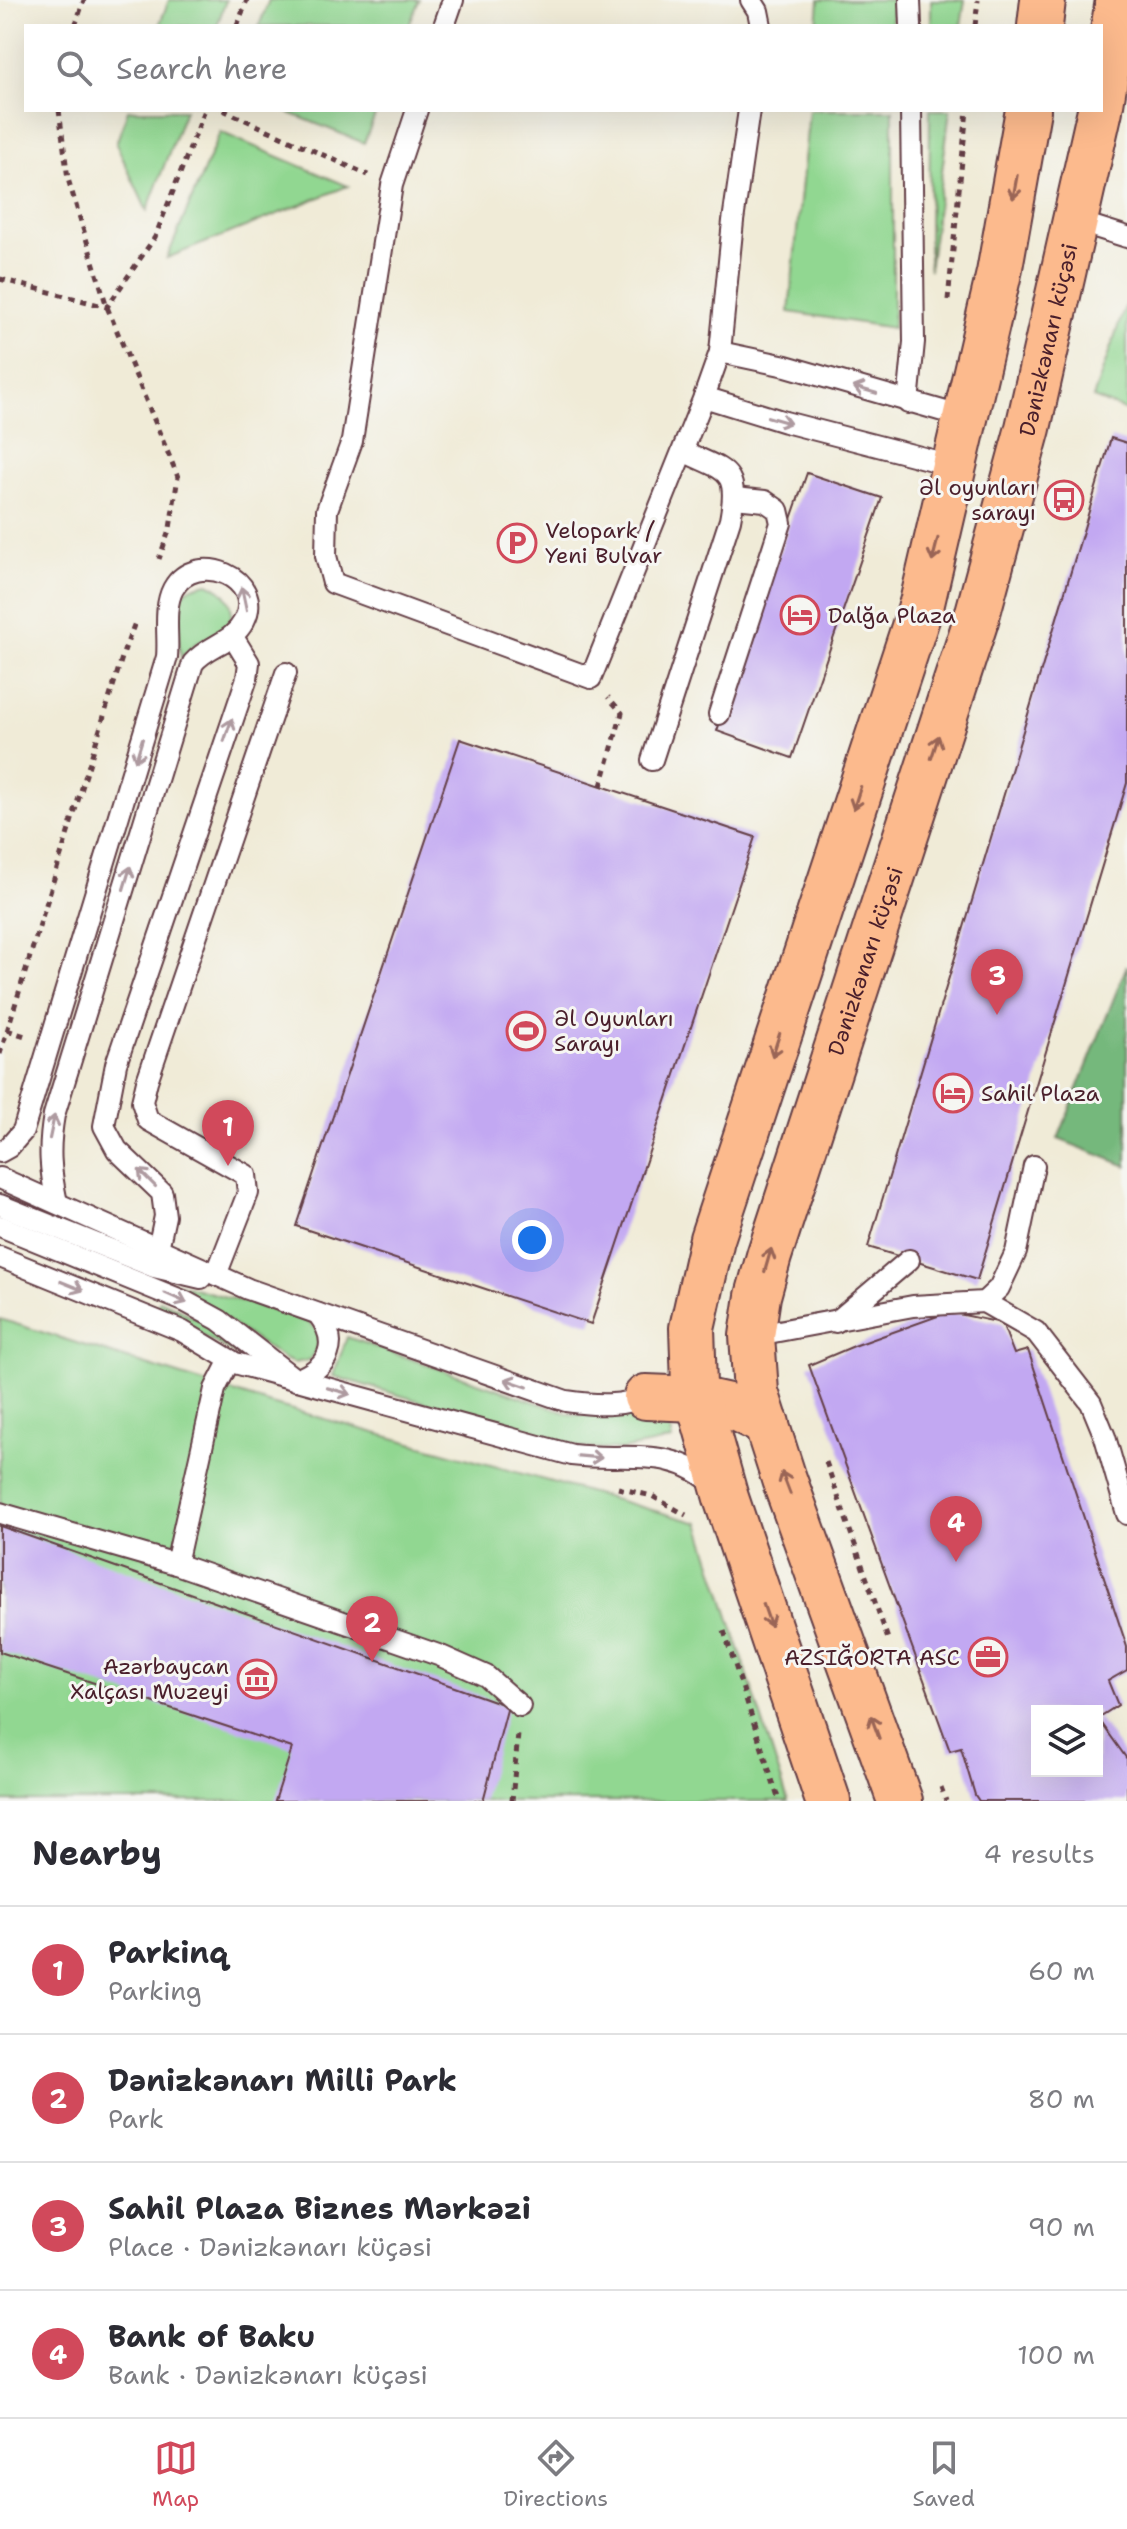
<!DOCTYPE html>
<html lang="en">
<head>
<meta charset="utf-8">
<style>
	:root { --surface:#fff; --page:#f2f2f3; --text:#2b2b33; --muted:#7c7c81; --line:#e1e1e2; --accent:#d1495b }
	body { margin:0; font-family:"Shantell Sans",sans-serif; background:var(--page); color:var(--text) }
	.controls { position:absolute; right:24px; bottom:24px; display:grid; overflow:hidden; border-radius:0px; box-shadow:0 8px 32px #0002 }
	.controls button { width:72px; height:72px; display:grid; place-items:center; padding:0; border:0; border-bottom:2px solid var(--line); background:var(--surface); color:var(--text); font:40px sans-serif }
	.you { position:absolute; left:532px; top:1240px; width:28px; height:28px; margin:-20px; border:6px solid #fff; border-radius:50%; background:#1a73e8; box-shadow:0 0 0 12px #1a73e833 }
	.badge { display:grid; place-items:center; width:52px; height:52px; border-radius:50%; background:var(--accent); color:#fff; font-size:26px; font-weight:700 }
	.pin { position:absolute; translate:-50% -66px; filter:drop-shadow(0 2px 4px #0008) }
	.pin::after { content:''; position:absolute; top:42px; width:28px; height:24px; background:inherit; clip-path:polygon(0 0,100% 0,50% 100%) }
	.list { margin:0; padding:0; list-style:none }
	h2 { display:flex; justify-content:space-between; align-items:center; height:104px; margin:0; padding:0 32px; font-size:34px }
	h2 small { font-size:26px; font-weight:400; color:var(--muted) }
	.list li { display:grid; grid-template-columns:52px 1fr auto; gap:24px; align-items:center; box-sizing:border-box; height:128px; padding:0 32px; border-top:2px solid var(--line) }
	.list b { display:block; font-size:30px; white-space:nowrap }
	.list p { margin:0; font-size:26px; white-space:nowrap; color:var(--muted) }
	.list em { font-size:26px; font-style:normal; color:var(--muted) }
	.icon { flex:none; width:44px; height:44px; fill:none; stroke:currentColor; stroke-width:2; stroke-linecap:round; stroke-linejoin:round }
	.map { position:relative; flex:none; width:1127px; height:1801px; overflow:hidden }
	.search { position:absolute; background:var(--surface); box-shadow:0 8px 32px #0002; left:24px; right:24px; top:24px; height:88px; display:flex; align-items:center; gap:20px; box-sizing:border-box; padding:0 28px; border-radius:0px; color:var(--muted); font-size:30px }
	.sheet { height:616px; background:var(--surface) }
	nav { display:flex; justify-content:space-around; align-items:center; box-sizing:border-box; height:112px; border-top:2px solid var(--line); background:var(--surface); font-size:22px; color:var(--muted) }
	nav a { display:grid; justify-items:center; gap:4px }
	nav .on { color:var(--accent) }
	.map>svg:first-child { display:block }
	.green { fill:#91d791; stroke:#6e7b5e; stroke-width:2 }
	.forest { fill:#74b87b; stroke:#5f6c53; stroke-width:2 }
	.building { fill:#c2a8f2; fill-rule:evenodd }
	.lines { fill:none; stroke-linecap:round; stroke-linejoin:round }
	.lane-casing { stroke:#633e45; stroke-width:24 }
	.primary-casing { stroke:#633e45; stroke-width:48 }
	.highway-casing { stroke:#633e45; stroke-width:48 }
	.path { stroke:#633e45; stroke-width:5; stroke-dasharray:6 6; stroke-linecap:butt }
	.lane { stroke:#fff; stroke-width:20 }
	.primary { stroke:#fcba8d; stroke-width:44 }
	.highway { stroke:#fcba8d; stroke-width:44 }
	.oneway { stroke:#9a6557 }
	.oneway2 { stroke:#ae9aa0 }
	.labels { text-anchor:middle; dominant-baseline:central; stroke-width:6; stroke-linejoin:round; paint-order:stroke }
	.street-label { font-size:22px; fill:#4a1f2b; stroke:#f6f6f2 }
	.poi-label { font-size:22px; fill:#4a1f2b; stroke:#f6f6f2; text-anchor:start }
</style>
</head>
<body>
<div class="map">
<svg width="1127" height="1801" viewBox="0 0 1127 1801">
	<rect width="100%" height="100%" fill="#f6f6f2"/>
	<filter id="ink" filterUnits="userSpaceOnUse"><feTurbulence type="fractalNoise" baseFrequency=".0125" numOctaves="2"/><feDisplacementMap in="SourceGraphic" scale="16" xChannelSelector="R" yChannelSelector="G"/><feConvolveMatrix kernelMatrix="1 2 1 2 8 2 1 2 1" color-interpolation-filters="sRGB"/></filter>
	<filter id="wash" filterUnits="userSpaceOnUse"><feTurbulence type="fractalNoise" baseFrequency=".006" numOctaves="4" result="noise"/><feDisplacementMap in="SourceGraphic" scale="32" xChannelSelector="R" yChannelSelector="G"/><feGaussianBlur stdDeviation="1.8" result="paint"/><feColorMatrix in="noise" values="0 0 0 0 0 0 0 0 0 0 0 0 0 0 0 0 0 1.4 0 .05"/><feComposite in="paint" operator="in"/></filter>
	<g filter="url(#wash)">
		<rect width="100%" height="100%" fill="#f0ebd7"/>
		<g class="green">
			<polygon points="169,0 226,0 217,26 159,26"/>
			<polygon points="269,0 419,0 409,26 259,26"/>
			<polygon points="819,0 892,0 892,26 817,26"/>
			<polygon points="931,0 965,0 961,26 931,26"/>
			<polygon points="128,110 185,110 147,211 116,144"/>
			<polygon points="282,110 377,110 364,143"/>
			<polygon points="809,110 893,110 893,328 789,312"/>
			<polygon points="930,110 950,110 929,270"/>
			<polygon points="220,132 348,186 167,258"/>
			<polygon points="1127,301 1127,411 1093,398"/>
			<path d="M 208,583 C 226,590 241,610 224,628 C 216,636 204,638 195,644 C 190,648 186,653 181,658 C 179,641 172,608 184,593 C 190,586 200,585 208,583 Z"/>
			<path d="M 168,1281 L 302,1318 C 322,1330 324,1341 309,1360 L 294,1363 L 284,1359 Z"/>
			<path d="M 160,1300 C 198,1317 229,1337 261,1363 L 234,1353 L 155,1310 Z"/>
			<polygon points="0,1319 271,1404 699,1523 788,1801 0,1801"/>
			<polygon points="347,1337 570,1414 607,1417 666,1413 672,1440 621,1450 582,1448 333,1376"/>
		</g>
		<polygon class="forest" points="1127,965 1127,1166 1058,1139"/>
		<g id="blocks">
			<g class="building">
				<polygon points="1111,438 1127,443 1127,783 977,1280 868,1247"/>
				<polygon points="807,473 882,498 792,758 717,731"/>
				<polygon points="460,739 755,837 591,1324 296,1226"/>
				<path d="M 949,1312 L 1002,1323 L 1014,1354 L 1028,1350 L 1127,1647 L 1127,1670 L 1108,1681 L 1118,1705 L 1098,1718 L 1127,1759 L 1127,1801 L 979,1801 L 975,1795 L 961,1748 L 950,1751 L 809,1365 L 854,1346 ZM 1037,1711 L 1097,1711 L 1097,1771 L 1037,1771 Z"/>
				<polygon points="0,1526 508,1706 483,1801 275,1801 292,1748 0,1652"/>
			</g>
		</g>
	</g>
	<g filter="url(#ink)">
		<use href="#blocks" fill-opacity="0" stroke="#633e45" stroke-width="2"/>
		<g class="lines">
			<defs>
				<g id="lane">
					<polyline points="751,0 758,11 761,26"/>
					<polyline points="910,0 911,26"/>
					<polyline points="444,26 453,0"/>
					<polyline points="417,110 392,185 352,441 327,510 326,556 333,583 591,678 704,397 720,352 733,221 749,110"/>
					<polyline points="1076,221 1127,237"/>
					<polyline points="720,352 786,366 967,418"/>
					<polyline points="704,397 785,422 955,466"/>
					<polyline points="908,403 914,342 911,110"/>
					<polyline points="719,714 781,523 778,510 765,501 734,498"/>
					<path d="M 652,760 L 730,520 C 740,467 725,472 683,451"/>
					<path d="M 0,1152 L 9,1147 L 23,1131 L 167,657 C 169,636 163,608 173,589 C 196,548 266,579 244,621 C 232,644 209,644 193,663 L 54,1115 C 48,1149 50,1170 57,1203"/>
					<path d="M 0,1178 L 248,1289 L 566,1401 C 594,1405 624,1408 649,1394"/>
					<polyline points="0,1205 154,1267 201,1278"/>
					<path d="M 0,1226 L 186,1302 L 219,1320 L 296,1380 C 329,1367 341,1344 318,1314"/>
					<polyline points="158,1249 165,1216 162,1193 117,1150 104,1126 116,1064 247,678 249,663 233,637"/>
					<path d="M 0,1257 L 182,1331 L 235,1363 L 572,1455 C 624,1462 674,1444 716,1487"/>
					<polyline points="216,1275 248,1193 246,1175 148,1120 142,1102 147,1081 286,673"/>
					<polyline points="984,1302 1036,1332 1091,1403 1105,1437 1127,1514"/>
					<polyline points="836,1322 909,1260"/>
					<polyline points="752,1336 913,1306 984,1302 999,1288 1016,1252 1034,1166"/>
					<polyline points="0,1513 176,1564 215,1389 230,1360"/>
					<polyline points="176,1564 441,1656 486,1676 520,1706"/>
				</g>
				<polyline id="primary" points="646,1397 697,1399 733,1407 767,1424"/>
				<g id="highway">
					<polyline points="1040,26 1043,0"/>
					<polyline points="1101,104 1118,0"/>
					<polyline points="828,1801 726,1498 694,1385 692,1328 712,1239 922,603 999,273 1028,110"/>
					<path id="s1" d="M 900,1801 L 784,1479 L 756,1392 L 752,1336 L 758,1296 L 769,1256 L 976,620 L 1028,428 L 1100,110"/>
				</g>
			</defs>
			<use href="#lane" class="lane-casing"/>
			<use href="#primary" class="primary-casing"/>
			<use href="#highway" class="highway-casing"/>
			<g class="path">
				<polyline points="75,26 84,0"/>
				<polyline points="237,26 247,0"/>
				<polyline points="975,26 978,0"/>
				<polyline points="59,110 68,179 107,307 178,477 170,528 159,559"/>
				<polyline points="223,110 368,175"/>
				<polyline points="0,279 107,307 155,237 205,110"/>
				<polyline points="948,300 967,110"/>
				<polyline points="601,786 622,713 608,697"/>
				<polyline points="7,1030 25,1036"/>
				<polyline points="0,1054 124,651 136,620"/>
				<polyline points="826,1462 889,1642"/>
				<polyline points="618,1488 652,1496 686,1515"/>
				<polyline points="724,1631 779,1801"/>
				<polyline points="941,1787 946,1801"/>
				<polyline points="512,1801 518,1734"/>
			</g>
			<use href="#lane" class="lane"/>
			<use href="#primary" class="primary"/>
			<use href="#highway" class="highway"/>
		</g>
		<defs><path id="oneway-shaft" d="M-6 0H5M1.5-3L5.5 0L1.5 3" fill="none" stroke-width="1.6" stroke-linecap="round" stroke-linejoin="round" transform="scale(2)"/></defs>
		<g class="oneway">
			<use href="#oneway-shaft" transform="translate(1015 187) rotate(100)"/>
			<use href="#oneway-shaft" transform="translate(935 550) rotate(104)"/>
			<use href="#oneway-shaft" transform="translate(935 747) rotate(-72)"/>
			<use href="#oneway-shaft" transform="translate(857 798) rotate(108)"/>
			<use href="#oneway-shaft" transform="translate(776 1045) rotate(108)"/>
			<use href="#oneway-shaft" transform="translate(768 1260) rotate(-74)"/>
			<use href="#oneway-shaft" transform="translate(786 1483) rotate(-111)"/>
			<use href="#oneway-shaft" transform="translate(767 1615) rotate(71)"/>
			<use href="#oneway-shaft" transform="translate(875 1727) rotate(-110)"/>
		</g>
		<g class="oneway2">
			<use href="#oneway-shaft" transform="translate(865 390) rotate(-164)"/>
			<use href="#oneway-shaft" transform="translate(779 420) rotate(16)"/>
			<use href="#oneway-shaft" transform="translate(244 599) rotate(-102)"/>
			<use href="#oneway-shaft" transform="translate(228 730) rotate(-71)"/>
			<use href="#oneway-shaft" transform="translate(139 750) rotate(107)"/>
			<use href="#oneway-shaft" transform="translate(127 878) rotate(-73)"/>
			<use href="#oneway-shaft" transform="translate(52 1127) rotate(-78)"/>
			<use href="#oneway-shaft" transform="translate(147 1178) rotate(-135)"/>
			<use href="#oneway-shaft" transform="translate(72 1286) rotate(22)"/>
			<use href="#oneway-shaft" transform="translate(176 1298) rotate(24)"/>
			<use href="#oneway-shaft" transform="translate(516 1383) rotate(-161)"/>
			<use href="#oneway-shaft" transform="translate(339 1391) rotate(15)"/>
			<use href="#oneway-shaft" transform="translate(590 1457) rotate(5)"/>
		</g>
	</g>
	<defs>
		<symbol id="bus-ring" viewBox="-11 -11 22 22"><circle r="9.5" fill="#f6f6f2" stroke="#d1495b" stroke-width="1.5"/><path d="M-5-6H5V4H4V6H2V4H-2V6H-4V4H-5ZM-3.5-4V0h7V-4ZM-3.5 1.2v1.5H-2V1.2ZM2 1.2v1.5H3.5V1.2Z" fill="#d1495b"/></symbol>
		<symbol id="parking-ring" viewBox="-11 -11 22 22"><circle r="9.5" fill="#f6f6f2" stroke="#d1495b" stroke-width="1.5"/><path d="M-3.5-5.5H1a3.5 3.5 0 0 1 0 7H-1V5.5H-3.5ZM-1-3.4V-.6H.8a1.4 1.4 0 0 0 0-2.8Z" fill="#d1495b"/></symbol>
		<symbol id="hotel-ring" viewBox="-11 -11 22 22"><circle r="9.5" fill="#f6f6f2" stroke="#d1495b" stroke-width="1.5"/><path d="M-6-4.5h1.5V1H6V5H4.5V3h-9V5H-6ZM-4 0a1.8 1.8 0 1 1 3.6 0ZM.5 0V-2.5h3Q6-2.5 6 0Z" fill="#d1495b"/></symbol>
		<symbol id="stadium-ring" viewBox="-11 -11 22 22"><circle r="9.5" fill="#f6f6f2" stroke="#d1495b" stroke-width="1.5"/><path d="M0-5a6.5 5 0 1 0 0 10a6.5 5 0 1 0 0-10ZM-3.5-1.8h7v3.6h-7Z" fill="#d1495b"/></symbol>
		<symbol id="office-ring" viewBox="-11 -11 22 22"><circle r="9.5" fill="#f6f6f2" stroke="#d1495b" stroke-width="1.5"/><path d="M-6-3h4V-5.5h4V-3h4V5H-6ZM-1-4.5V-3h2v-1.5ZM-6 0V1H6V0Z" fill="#d1495b"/></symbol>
		<symbol id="museum-ring" viewBox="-11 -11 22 22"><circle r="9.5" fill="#f6f6f2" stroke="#d1495b" stroke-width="1.5"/><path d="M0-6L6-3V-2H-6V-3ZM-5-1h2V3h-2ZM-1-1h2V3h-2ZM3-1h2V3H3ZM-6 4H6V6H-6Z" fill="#d1495b"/></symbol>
	</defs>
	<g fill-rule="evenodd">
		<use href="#bus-ring" x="1042" y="478" width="44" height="44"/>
		<use href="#parking-ring" x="495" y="521" width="44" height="44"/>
		<use href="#hotel-ring" x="778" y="593" width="44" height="44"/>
		<use href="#stadium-ring" x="504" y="1009" width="44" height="44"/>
		<use href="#hotel-ring" x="931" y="1071" width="44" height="44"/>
		<use href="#office-ring" x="966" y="1635" width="44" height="44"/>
		<use href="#museum-ring" x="235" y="1657" width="44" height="44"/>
	</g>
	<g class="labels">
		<g class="street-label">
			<text stroke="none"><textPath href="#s1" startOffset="1530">Dənizkənarı küçəsi</textPath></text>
			<text stroke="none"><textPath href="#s1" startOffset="882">Dənizkənarı küçəsi</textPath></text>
		</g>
		<g class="poi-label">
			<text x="1036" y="487" text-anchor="end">Əl oyunları<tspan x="1036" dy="25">sarayı</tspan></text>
			<text x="545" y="530">Velopark /<tspan x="545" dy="25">Yeni Bulvar</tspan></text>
			<text x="828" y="615">Dalğa Plaza</text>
			<text x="554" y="1018">Əl Oyunları<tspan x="554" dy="25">Sarayı</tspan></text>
			<text x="981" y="1093">Sahil Plaza</text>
			<text x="960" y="1657" text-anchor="end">AZSIĞORTA ASC</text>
			<text x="229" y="1666" text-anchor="end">Azərbaycan<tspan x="229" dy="25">Xalçası Muzeyi</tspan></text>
		</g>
	</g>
</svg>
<div class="controls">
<button><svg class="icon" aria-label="layers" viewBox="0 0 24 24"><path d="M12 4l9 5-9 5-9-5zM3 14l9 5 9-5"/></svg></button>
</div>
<div class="you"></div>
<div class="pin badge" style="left:228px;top:1166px">1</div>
<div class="pin badge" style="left:372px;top:1662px">2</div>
<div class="pin badge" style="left:997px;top:1015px">3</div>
<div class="pin badge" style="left:956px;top:1562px">4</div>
<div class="search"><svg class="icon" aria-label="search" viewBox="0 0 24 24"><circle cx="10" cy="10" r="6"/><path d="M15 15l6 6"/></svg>Search here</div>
</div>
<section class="sheet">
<h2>Nearby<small>4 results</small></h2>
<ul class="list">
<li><span class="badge">1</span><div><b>Parkinq</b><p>Parking</p></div><em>60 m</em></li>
<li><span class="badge">2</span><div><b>Dənizkənarı Milli Park</b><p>Park</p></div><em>80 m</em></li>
<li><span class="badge">3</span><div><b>Sahil Plaza Biznes Mərkəzi</b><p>Place · Dənizkənarı küçəsi</p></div><em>90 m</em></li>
<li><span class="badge">4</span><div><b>Bank of Baku</b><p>Bank · Dənizkənarı küçəsi</p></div><em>100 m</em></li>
</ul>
</section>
<nav>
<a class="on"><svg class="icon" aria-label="map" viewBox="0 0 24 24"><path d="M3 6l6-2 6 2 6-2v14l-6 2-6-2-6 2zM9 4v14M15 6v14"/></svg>Map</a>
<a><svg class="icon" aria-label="directions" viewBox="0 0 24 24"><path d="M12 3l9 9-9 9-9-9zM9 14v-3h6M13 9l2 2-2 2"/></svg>Directions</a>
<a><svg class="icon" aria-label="saved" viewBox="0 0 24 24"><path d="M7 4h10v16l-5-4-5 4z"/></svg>Saved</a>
</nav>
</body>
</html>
